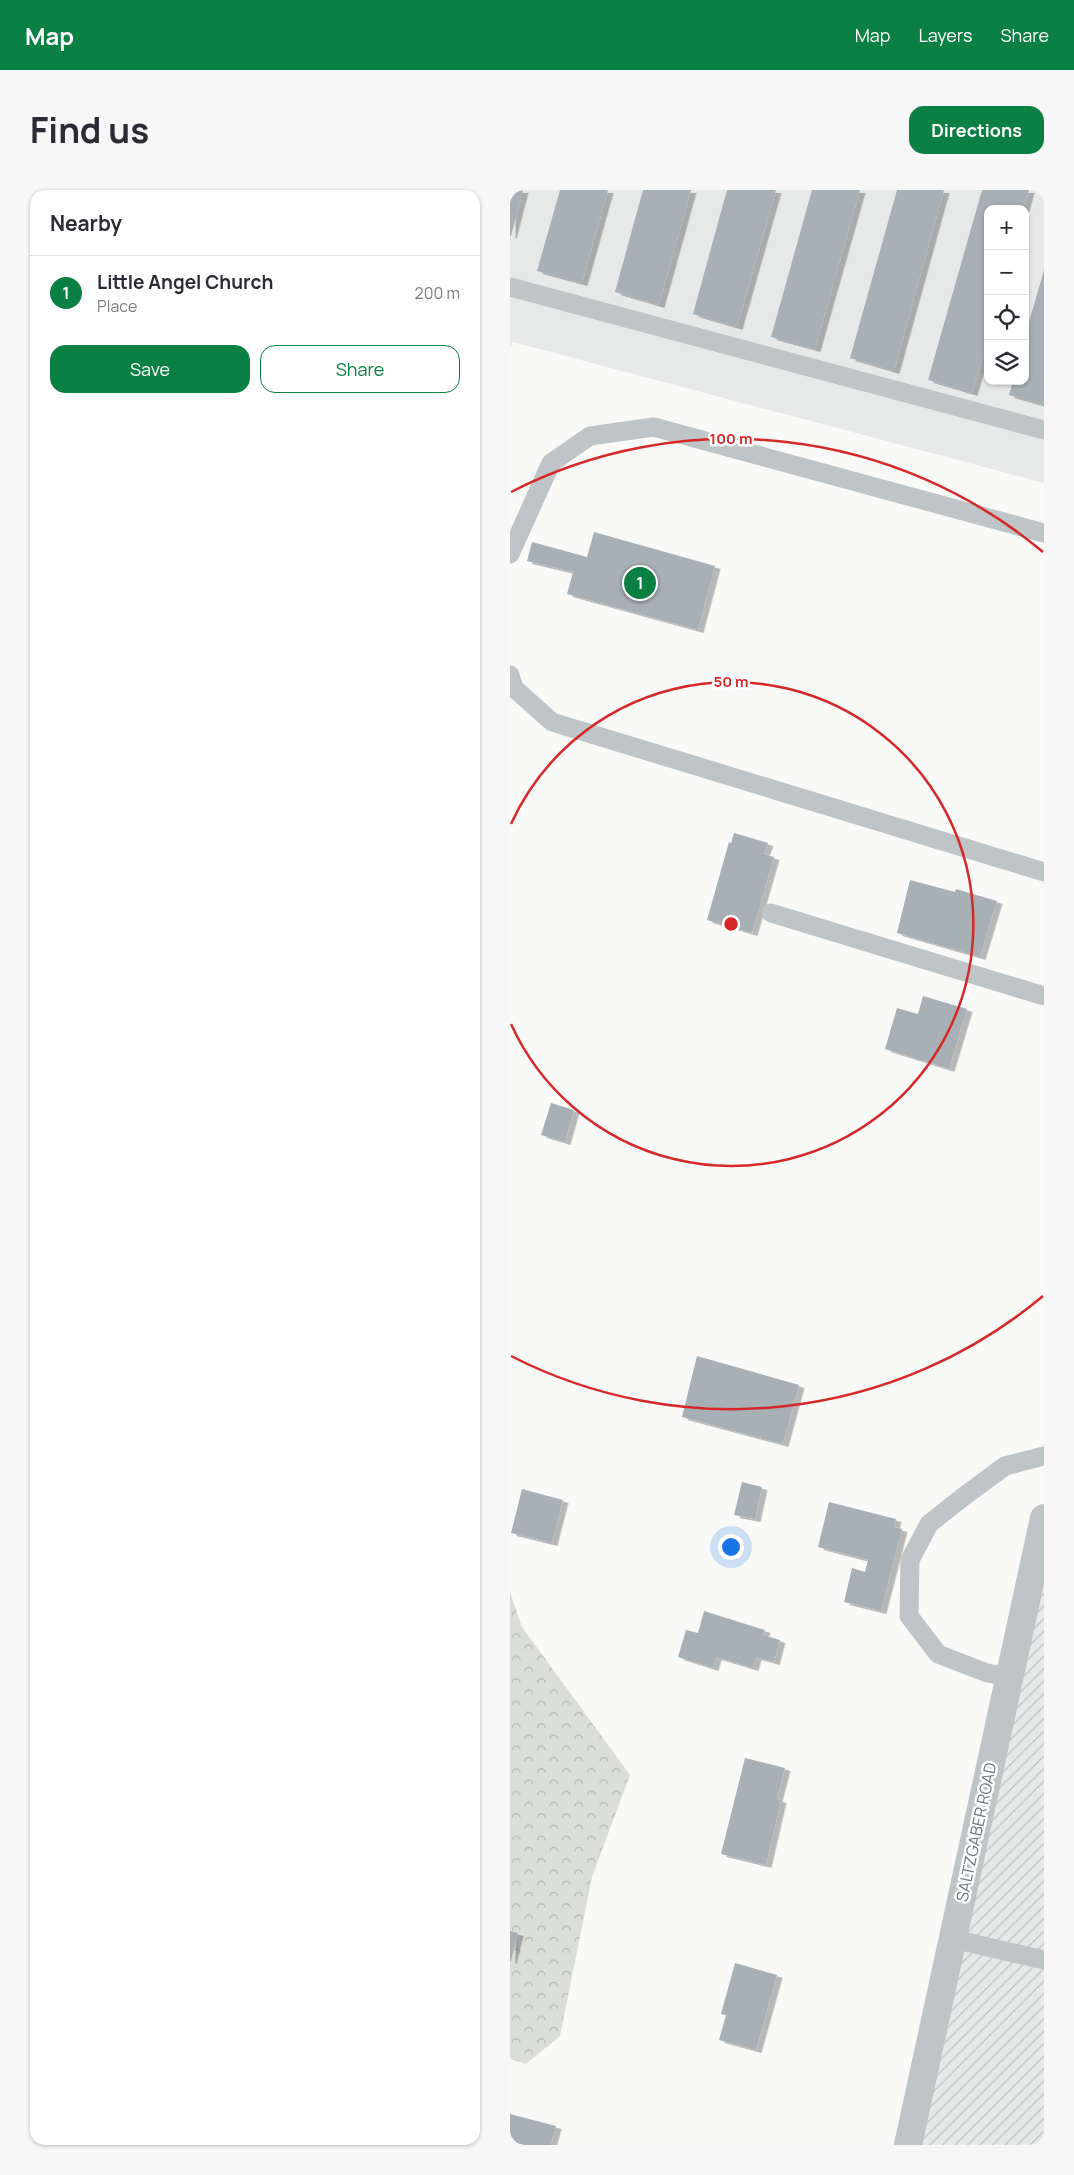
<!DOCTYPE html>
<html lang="en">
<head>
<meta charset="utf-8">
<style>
	:root { --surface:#fff; --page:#f7f7f7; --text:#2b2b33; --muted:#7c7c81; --line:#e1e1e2; --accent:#0b8043 }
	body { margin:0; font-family:Manrope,sans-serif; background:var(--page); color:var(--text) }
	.controls { position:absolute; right:15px; top:15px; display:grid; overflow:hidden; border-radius:10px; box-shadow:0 1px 4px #0004 }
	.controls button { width:45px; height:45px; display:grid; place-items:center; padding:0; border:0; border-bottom:1px solid var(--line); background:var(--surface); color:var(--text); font:25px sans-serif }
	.you { position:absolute; left:220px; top:1356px; width:18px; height:18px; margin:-12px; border:4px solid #fff; border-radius:50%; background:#1a73e8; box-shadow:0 0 0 8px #1a73e833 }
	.badge { display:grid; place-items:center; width:32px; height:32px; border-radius:50%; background:var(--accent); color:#fff; font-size:16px; font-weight:700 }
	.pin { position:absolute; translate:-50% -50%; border:2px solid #fff; box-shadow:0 1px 5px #0006 }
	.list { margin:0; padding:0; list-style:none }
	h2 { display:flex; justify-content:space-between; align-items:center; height:65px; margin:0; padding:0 20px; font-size:21px }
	h2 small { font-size:16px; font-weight:400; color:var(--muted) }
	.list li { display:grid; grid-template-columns:32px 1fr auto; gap:15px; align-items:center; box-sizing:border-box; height:75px; padding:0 20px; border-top:1px solid var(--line) }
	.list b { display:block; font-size:19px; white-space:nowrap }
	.list p { margin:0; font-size:16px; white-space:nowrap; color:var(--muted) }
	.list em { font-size:16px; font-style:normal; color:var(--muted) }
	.actions { display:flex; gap:10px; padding:15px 20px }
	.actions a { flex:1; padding:11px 0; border:1px solid var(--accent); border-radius:15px; text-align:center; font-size:18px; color:var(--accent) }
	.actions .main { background:var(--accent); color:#fff }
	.icon { flex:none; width:28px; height:28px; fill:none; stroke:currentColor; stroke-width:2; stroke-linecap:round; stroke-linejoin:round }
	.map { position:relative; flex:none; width:534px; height:1955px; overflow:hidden; border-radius:15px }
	header { display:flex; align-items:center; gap:30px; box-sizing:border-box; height:70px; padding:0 25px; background:var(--accent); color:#fff }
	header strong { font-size:24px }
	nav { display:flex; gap:28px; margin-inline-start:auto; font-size:18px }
	.intro { display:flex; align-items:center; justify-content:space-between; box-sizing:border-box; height:120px; padding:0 30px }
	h1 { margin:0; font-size:35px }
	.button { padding:12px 22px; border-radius:15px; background:var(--accent); color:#fff; font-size:18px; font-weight:700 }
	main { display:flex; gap:30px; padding:0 30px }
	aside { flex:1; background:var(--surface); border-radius:15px; box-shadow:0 1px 4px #0004 }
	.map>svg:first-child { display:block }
	.built { fill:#e7e9e8; fill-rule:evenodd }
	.industrial { fill:url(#industrial-furrows) }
	.forest { fill:url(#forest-crowns) }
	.building { fill:#a7b0b4; filter:url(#shadow) }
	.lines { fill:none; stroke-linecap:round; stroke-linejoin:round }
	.lane { stroke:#bfc4c6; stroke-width:19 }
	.street { stroke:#bfc4c6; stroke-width:28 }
	.ring { fill:none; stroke:#d62828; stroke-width:2.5 }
	.labels { text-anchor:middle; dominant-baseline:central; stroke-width:5; stroke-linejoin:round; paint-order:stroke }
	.street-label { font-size:16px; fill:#67787f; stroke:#fff }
	.centre { fill:#d62828; stroke:#fff; stroke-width:2.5 }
	.ring-label { font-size:15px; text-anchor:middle; font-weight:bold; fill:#d62828; stroke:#fff; stroke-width:5; stroke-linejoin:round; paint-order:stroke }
</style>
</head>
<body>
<header>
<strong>Map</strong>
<nav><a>Map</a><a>Layers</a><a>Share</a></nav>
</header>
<div class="intro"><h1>Find us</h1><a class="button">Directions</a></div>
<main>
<aside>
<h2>Nearby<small></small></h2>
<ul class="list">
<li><span class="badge">1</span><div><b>Little Angel Church</b><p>Place</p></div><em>200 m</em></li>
</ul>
<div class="actions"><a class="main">Save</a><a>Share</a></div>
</aside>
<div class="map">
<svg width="534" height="1955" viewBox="0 0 534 1955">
	<defs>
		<pattern id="industrial-furrows" width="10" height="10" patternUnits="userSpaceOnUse" patternTransform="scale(1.25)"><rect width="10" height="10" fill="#e7e9e8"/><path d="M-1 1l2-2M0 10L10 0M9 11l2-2" fill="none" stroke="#bfc2c1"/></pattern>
		<pattern id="forest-crowns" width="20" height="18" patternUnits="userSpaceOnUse" patternTransform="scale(1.25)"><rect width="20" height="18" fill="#daded7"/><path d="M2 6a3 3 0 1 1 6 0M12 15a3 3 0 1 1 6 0" fill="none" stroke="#b5b9b4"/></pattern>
		<filter id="shadow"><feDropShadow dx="5.5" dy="3" stdDeviation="0" flood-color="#0004"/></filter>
	</defs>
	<rect width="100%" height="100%" fill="#f9f9f8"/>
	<path class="built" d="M 0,0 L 534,0 L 534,293 L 3,152 L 0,158 ZM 478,19 L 515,19 L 515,191 L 478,191 Z"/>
	<polygon class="industrial" points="534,1349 534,1955 402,1955"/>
	<polygon class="forest" points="0,1402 12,1437 120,1585 82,1687 50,1846 16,1874 0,1869"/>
	<g class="building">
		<polygon points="0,0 13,0 1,46 0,46"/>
		<polygon points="50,0 98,0 72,93 27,81"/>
		<polygon points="133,0 181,0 149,115 105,102"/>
		<polygon points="217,0 266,0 227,137 183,124"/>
		<polygon points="302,0 350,0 305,159 261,147"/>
		<polygon points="387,0 434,0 384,181 340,168"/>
		<polygon points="472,0 519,0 514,19 478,19 478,148 462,203 418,190"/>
		<polygon points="534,80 534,215 499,205 503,191 515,191 515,146"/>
		<polygon points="84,342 205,376 188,440 57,404 63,382 17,371 22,352 77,367"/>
		<polygon points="224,643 258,653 254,664 264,667 242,743 197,730 219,652 221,653"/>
		<polygon points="400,690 445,702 446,699 487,711 470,767 387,743"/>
		<polygon points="413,806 457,819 439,879 375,859 387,818 408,824"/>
		<polygon points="41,913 64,920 55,952 31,945"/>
		<polygon points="187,1166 289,1195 273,1254 172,1227"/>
		<polygon points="232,1292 252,1297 245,1329 224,1325"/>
		<polygon points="12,1299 53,1310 42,1353 1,1343"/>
		<polygon points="319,1312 386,1329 384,1337 392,1339 371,1421 334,1412 342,1378 355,1382 358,1370 308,1357"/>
		<polygon points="194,1421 255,1440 253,1445 270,1450 264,1472 246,1467 243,1478 206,1467 203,1478 168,1467 176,1440 188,1443"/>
		<polygon points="235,1568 275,1578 267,1609 271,1610 256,1675 211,1664"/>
		<polygon points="0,1741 8,1743 1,1771 0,1771"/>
		<polygon points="225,1773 267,1785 246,1860 209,1850 216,1825 211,1824"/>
		<polygon points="0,1924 46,1936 41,1955 0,1955"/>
	</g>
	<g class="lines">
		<g class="lane">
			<polyline points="0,97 534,240"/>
			<polyline points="0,364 41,273 80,246 144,237 534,343"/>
			<polyline points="0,485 4,498 42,532 534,682"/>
			<polyline points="261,723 534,806"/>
			<polyline points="500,1487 477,1483 428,1464 399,1426 400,1370 419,1334 453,1307 495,1276 534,1266"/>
			<polyline points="443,1749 534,1770"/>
		</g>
		<polyline class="street" points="398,1955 534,1328"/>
	</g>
	<g class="ring">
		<path d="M1 634A242 242 0 1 1 1 834"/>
		<path d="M533 1106A485 485 0 0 1 1 1166M1 302A485 485 0 0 1 533 362"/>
	</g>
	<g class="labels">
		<g class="street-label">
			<text transform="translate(466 1642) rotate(-78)">SALTZGABER ROAD</text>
		</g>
	</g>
	<circle cx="221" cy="734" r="8" class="centre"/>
	<g class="ring-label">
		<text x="221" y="254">100 m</text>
		<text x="221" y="497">50 m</text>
	</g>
</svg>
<div class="controls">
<button>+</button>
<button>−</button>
<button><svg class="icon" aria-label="locate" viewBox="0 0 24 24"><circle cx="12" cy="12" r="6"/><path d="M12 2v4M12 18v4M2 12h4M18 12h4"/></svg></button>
<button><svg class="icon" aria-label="layers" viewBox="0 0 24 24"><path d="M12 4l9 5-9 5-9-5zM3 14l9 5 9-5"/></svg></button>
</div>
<div class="you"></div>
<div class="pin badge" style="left:130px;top:393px">1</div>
</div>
</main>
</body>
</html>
